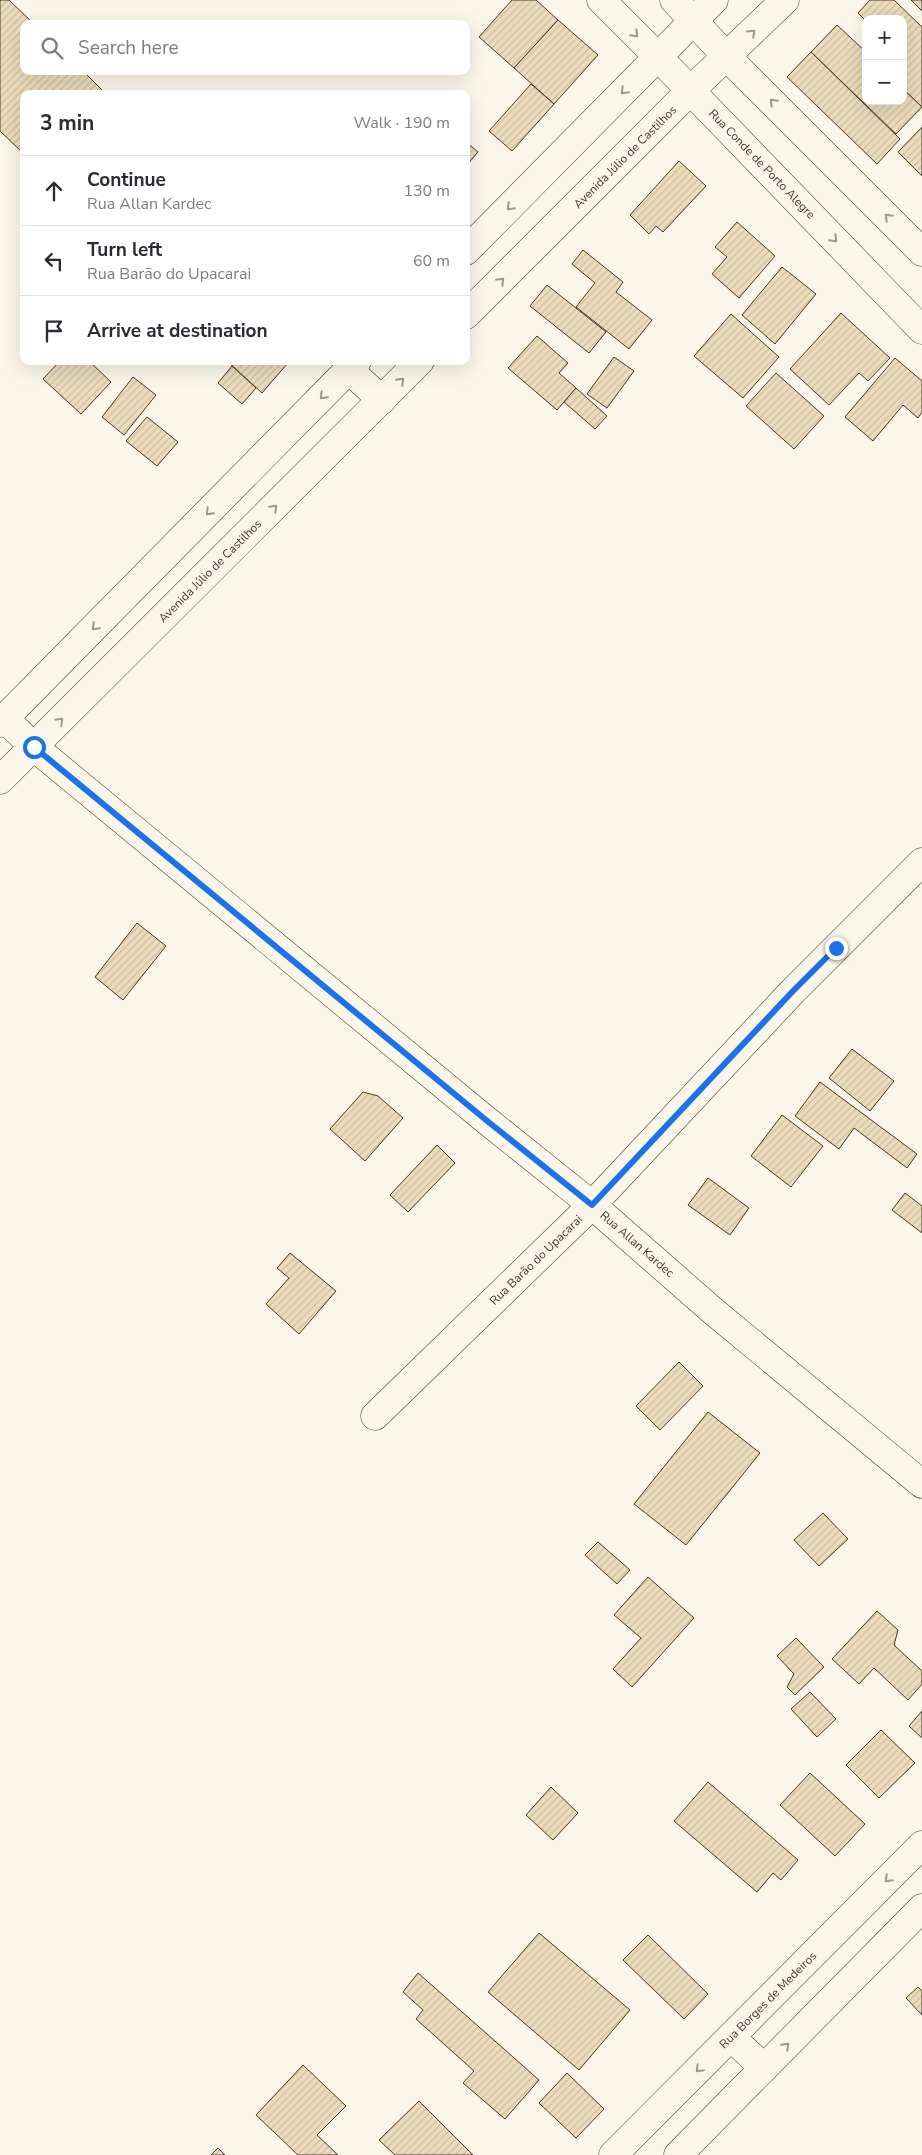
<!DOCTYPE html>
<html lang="en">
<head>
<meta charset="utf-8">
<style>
	:root { --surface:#fff; --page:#f7f7f7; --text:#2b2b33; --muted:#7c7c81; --line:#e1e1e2 }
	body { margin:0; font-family:"Nunito Sans",sans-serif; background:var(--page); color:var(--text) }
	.controls { position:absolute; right:15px; top:15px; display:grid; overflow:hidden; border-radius:10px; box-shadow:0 5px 20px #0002 }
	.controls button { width:45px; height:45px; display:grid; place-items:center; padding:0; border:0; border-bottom:1px solid var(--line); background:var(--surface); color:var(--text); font:25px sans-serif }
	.stop { position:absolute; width:15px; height:15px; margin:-11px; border:4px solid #1a73e8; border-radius:50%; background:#fff }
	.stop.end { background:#1a73e8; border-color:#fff; box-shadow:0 1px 5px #0008 }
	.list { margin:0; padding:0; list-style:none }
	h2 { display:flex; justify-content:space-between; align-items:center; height:65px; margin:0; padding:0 20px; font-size:21px }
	h2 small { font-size:16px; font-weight:400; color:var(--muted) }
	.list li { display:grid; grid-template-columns:32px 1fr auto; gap:15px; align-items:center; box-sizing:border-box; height:70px; padding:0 20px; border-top:1px solid var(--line) }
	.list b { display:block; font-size:19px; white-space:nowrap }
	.list p { margin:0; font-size:16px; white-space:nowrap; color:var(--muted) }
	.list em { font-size:16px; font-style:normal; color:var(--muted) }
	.icon { flex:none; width:28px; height:28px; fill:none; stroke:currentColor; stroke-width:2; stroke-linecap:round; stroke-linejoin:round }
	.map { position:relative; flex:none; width:922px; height:2155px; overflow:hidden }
	.search { position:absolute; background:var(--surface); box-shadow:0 5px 20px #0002; left:20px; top:20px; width:450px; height:55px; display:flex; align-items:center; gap:12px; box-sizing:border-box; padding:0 18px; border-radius:10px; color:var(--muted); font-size:19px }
	.panel { position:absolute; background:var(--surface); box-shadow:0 5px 20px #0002; left:20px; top:90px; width:450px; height:275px; border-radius:10px }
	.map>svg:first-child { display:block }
	.building { fill:url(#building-hatch); stroke:#4a3520 }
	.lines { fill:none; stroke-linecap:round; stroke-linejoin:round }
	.street-casing { stroke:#4a3520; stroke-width:29 }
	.street { stroke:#fbf6e9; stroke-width:28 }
	.oneway { stroke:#a29684 }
	.route { stroke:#1a73e8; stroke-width:6 }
	.labels { text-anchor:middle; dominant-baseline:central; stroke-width:4; stroke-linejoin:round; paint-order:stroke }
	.street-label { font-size:12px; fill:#4a3520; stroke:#fbf6e9 }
</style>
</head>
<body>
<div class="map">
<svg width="922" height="2155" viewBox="0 0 922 2155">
	<defs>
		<pattern id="building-hatch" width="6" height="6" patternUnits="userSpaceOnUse" patternTransform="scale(1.25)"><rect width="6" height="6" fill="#ecdcbc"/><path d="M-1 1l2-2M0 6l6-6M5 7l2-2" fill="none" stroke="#ccbda1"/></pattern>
	</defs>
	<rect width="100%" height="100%" fill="#fbf6e9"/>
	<g class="building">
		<polygon points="0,0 9,0 34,24 24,24 24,71 83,71 106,94 24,94 24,154 0,131"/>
		<polygon points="512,0 536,0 558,20 514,68 479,37"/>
		<polygon points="870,0 894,0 922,27 922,107 903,89 903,19 866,19 866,21 858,13"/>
		<polygon points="911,0 922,0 922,11"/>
		<polygon points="558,20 598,55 554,104 514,68"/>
		<polygon points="837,25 866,52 866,101 903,101 903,89 922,107 896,134 811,52"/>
		<polygon points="811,52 900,139 877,164 787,77"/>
		<polygon points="531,84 554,104 512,151 489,131"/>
		<polygon points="922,127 922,176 898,152"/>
		<polygon points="466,142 478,152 466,166"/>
		<polygon points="679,161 706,186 663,232 656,226 649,234 630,215"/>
		<polygon points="737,222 775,256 739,298 712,274 727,257 715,247"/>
		<polygon points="583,250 623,282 616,292 652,320 629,349 576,307 595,283 572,264"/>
		<polygon points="782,267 816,294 775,344 742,315"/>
		<polygon points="547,285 606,332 589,353 530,306"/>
		<polygon points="841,313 890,358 868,381 859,373 829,405 790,369"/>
		<polygon points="731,314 779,357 743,398 694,356"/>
		<polygon points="537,336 568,363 559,373 576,388 557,410 508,368"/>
		<polygon points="614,357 634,371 607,408 587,394"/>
		<polygon points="895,358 922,381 922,412 918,418 903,405 873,441 845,417"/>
		<polygon points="60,361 89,361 111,382 81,414 43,379"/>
		<polygon points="227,361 284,361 287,364 262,393"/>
		<polygon points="232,366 256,388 242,404 218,383"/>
		<polygon points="776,373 824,416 794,449 746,406"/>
		<polygon points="133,377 156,395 124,435 102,417"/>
		<polygon points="576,388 607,416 595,429 564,402"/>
		<polygon points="147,417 178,442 157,466 126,441"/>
		<polygon points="137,923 166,946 123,1000 95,977"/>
		<polygon points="852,1049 894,1081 870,1111 829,1078"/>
		<polygon points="820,1082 917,1154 907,1168 854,1128 839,1149 795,1116"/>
		<polygon points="363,1092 378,1096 403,1118 365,1161 330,1129"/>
		<polygon points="782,1115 823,1146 791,1187 751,1156"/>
		<polygon points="437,1145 455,1163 408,1212 390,1195"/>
		<polygon points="708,1178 749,1208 730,1235 688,1205"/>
		<polygon points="905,1193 922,1206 922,1233 892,1210"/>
		<polygon points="290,1253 336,1291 299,1334 266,1304 289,1278 277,1268"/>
		<polygon points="679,1362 703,1386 660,1430 636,1406"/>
		<polygon points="708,1412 760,1453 686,1545 634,1504"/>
		<polygon points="823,1513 848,1539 819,1566 794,1540"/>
		<polygon points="598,1542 630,1570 617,1584 585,1555"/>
		<polygon points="648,1577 694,1618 632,1687 613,1669 641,1638 614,1615"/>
		<polygon points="877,1611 898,1630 894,1645 922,1671 922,1684 908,1700 874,1668 859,1684 832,1659"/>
		<polygon points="796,1638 824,1667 795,1695 787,1687 794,1674 777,1656"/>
		<polygon points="810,1692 836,1719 817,1737 791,1709"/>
		<polygon points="922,1711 922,1738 909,1726"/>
		<polygon points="881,1730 915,1763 879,1798 846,1765"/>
		<polygon points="810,1773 865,1824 835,1856 780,1805"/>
		<polygon points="708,1782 798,1860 781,1880 773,1873 757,1892 674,1821"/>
		<polygon points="551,1787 578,1813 553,1840 526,1815"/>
		<polygon points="539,1933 630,2010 579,2070 488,1992"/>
		<polygon points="648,1935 708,1994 684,2019 623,1960"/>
		<polygon points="418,1973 539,2080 505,2119 463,2083 474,2071 416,2019 423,2010 403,1992"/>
		<polygon points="918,1987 922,1991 922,2015 906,1998"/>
		<polygon points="303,2065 346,2106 317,2135 338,2155 298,2155 256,2115"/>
		<polygon points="567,2073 604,2109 576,2138 539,2103"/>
		<polygon points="419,2101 473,2155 395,2155 379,2140"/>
		<polygon points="218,2148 225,2155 211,2155"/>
	</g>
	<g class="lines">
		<defs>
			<g id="street">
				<polyline points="601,0 658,57 922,330"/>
				<polyline points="674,0 727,57 922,252"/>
				<polyline points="466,251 714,0"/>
				<polyline points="466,315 691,90 785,0"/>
				<polyline points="349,370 382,400"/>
				<polyline points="5,719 34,747 486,1120 592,1205 713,1311 922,1484"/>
				<polyline points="0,723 357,361"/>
				<polyline points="0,780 420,361"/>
				<polyline points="375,1416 592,1205 793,991 922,862"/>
				<polyline points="731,2037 764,2068"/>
				<polyline points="613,2155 922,1845"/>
				<polyline points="678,2155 922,1908"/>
			</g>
		</defs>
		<use href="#street" class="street-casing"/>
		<use href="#street" class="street"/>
	</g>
	<defs><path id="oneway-chevron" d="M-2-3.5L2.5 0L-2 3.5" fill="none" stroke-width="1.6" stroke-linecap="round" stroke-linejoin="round" transform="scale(1.25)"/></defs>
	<g class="oneway">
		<use href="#oneway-chevron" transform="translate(752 33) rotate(-44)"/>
		<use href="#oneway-chevron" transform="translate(635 34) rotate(45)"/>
		<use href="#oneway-chevron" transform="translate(624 91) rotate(135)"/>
		<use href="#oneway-chevron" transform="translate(773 102) rotate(-135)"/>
		<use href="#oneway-chevron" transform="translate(510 207) rotate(135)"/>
		<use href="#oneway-chevron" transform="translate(888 217) rotate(-135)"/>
		<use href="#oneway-chevron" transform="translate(834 239) rotate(46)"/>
		<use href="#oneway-chevron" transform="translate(501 281) rotate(-45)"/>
		<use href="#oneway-chevron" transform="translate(401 381) rotate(-45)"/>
		<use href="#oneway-chevron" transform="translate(323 396) rotate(135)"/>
		<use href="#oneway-chevron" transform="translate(274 508) rotate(-45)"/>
		<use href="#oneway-chevron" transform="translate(209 512) rotate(135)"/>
		<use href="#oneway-chevron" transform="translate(95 627) rotate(135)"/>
		<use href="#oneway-chevron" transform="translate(60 721) rotate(-45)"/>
		<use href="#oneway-chevron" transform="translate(888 1879) rotate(135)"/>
		<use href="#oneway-chevron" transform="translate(786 2046) rotate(-45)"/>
		<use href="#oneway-chevron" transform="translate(699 2069) rotate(135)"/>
	</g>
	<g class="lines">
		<polyline class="route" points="34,747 486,1120 592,1205 793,991 836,948"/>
	</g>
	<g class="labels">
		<g class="street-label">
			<text transform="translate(625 157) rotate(-45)">Avenida Júlio de Castilhos</text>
			<text transform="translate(762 164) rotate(46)">Rua Conde de Porto Alegre</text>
			<text transform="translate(210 571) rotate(-45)">Avenida Júlio de Castilhos</text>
			<text transform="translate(637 1244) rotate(41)">Rua Allan Kardec</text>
			<text transform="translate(536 1260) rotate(-44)">Rua Barão do Upacarai</text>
			<text transform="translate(768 2000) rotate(-45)">Rua Borges de Medeiros</text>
		</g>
	</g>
</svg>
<div class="controls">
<button>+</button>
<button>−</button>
</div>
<div class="stop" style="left:34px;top:747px"></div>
<div class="stop end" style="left:836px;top:948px"></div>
<div class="search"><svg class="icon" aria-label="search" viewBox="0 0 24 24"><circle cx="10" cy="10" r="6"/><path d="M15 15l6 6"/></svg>Search here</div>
<section class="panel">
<h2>3 min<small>Walk · 190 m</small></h2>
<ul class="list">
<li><svg class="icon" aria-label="ahead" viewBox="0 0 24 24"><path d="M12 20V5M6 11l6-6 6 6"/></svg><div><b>Continue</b><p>Rua Allan Kardec</p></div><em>130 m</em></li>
<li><svg class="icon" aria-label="left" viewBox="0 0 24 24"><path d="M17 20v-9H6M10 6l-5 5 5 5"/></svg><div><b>Turn left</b><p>Rua Barão do Upacarai</p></div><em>60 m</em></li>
<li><svg class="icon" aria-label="arrive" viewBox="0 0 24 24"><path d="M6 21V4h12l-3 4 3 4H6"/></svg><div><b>Arrive at destination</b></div></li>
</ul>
</section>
</div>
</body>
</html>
